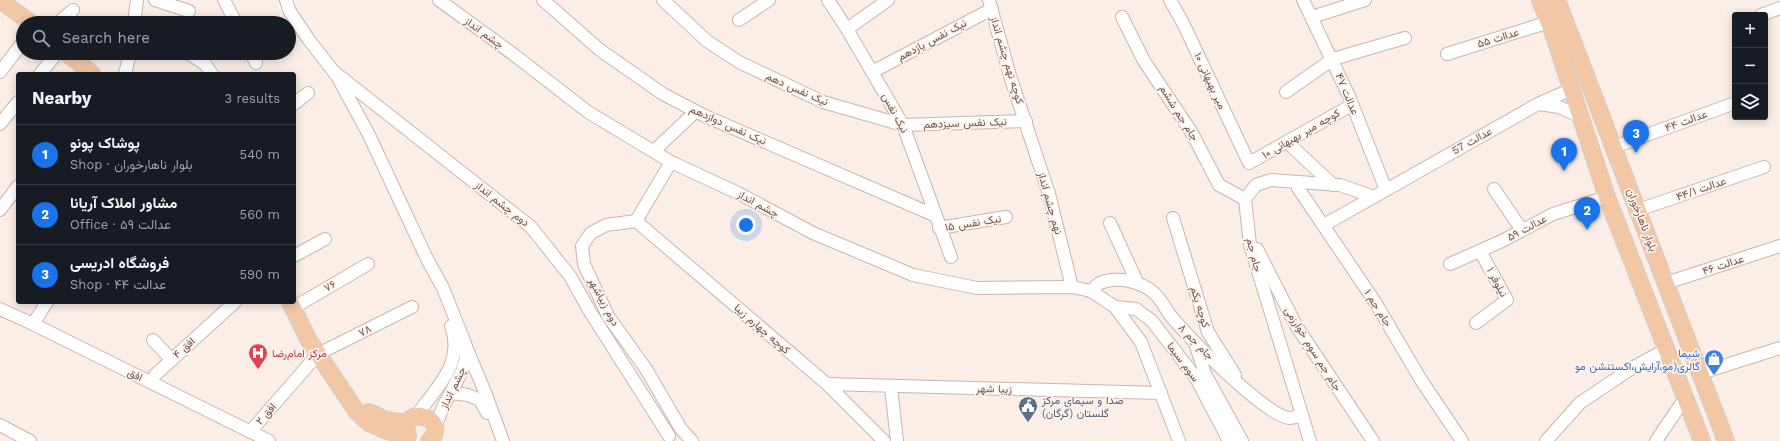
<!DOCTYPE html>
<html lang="en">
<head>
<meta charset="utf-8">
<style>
	:root { --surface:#171b24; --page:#242831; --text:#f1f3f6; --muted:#9ea1a6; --line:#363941; --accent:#1a73e8 }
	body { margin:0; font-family:"Work Sans",Vazirmatn,sans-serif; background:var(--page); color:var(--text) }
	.controls { position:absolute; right:12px; top:12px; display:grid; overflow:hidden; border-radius:4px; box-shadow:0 2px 10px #0003 }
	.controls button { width:36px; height:36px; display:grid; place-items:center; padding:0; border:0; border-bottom:1px solid var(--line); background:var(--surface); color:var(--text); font:20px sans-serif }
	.you { position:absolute; left:746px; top:225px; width:14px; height:14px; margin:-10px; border:3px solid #fff; border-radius:50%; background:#1a73e8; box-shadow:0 0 0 6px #1a73e833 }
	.badge { display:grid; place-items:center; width:26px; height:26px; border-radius:50%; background:var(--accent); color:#fff; font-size:13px; font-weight:700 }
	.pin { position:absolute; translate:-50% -33px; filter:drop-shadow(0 1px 2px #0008) }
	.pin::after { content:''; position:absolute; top:21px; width:14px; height:12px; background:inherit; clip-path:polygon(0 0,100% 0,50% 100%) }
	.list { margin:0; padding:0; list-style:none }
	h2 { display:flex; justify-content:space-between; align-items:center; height:52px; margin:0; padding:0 16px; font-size:17px }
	h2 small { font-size:13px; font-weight:400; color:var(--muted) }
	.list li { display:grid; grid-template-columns:26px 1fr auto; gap:12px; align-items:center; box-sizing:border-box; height:60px; padding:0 16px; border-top:1px solid var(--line) }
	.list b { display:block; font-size:15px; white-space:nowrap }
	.list p { margin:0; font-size:13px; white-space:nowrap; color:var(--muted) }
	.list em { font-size:13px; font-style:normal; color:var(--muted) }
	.icon { flex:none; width:22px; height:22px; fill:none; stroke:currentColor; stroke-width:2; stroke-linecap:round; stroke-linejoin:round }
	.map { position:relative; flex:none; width:1780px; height:441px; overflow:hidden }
	.search { position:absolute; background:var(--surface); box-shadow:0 2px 10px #0003; left:16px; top:16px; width:280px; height:44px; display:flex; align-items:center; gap:10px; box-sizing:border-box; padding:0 14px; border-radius:22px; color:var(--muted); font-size:15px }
	.panel { position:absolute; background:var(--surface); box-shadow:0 2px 10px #0003; left:16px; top:72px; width:280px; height:232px; border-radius:4px }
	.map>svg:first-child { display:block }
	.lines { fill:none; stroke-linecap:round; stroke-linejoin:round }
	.minor-casing { stroke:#cab5ad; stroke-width:14 }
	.major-casing { stroke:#d4ccca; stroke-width:18 }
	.minor { stroke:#fff; stroke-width:12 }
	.major { stroke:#f1c7a5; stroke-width:16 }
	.labels { text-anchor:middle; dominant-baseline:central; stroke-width:3.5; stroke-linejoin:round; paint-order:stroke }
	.street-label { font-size:11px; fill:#70544d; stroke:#fdf3ec }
	.health-label { font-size:11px; fill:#be3a42; stroke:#fdf3ec; text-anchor:start }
	.shop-label { font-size:11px; fill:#366cbe; stroke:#fdf3ec; text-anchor:end }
	.service-label { font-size:11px; fill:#4e5e75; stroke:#fdf3ec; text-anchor:start }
</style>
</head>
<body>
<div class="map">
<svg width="1780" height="441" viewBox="0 0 1780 441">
	<rect width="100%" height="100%" fill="#faeee6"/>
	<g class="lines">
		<defs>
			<g id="minor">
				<polyline points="155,0 189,11"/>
				<polyline points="224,0 236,23"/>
				<polyline points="286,0 289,10 309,40 337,76 369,135 427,259 443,288 466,346 466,358 462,371 443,407 435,427"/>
				<polyline points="439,0 513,54 588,112 671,162 738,193 813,233 913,275 977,288 1072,287 1091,291 1115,307 1141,342 1179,441"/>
				<polyline points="543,0 600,50 663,94 705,116 934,215"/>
				<polyline points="663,0 707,41 739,62 823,102 903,125 1026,121"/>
				<polyline points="828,0 847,29 903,125 951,257"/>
				<polyline points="989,0 1010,76 1049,194 1072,287"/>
				<polyline points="1170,0 1183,23 1249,163 1352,105"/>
				<polyline points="1303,0 1349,96 1386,190"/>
				<polyline points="1761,15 1780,8"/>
				<polyline points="1122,17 1144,61 1192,133 1219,185 1245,199"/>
				<polyline points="1312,17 1365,0"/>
				<polyline points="739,20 769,0"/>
				<polyline points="58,23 73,10"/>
				<polyline points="134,23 137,0"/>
				<polyline points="847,29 888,0"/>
				<polyline points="188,53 205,64 212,74"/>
				<polyline points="251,53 256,63"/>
				<polyline points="1447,54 1549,22"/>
				<polyline points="333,71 531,227 570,276 589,310 669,436"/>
				<polyline points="0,72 23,42"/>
				<polyline points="872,72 992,9"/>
				<polyline points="40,74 57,53"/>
				<polyline points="125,74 130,53"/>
				<polyline points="1286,92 1333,59 1405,38"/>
				<polyline points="294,104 308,93"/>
				<polyline points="1539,104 1559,107 1581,117"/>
				<polyline points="0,124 18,102"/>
				<polyline points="1287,142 1333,185"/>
				<polyline points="1614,147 1735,103"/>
				<polyline points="654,151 695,112"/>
				<polyline points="1298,188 1375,302 1421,380 1462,441"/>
				<polyline points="1494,189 1522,230"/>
				<polyline points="0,210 18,186"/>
				<polyline points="1638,210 1764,167"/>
				<polyline points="1173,218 1208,332 1235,375"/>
				<polyline points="636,221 827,384 884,441"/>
				<polyline points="636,221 606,225 591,233 582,246 584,264 608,316 646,369 681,429 692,441"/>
				<polyline points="636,221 671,162"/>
				<polyline points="1110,223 1137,282"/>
				<polyline points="1324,225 1538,104 1572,89"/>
				<polyline points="939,228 1006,217"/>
				<polyline points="1257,249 1297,327 1373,441"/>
				<polyline points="294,256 325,239"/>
				<polyline points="1450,264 1502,241 1553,214 1607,197"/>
				<polyline points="1666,283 1780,246"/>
				<path d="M 1091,291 C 1094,289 1097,284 1100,283 C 1117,276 1141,281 1154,293 C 1161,299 1165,308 1170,315 C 1187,336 1265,415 1289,418 C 1293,418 1298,416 1301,416"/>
				<polyline points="1115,307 1136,309 1152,321 1196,378 1229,441"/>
				<polyline points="293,308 368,264"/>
				<polyline points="0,309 33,324 269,441"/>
				<polyline points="1476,323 1507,300 1480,251"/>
				<polyline points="33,324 47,302"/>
				<polyline points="153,340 172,360"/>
				<polyline points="1195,343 1205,374 1242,441"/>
				<polyline points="467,349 485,392 503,441"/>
				<polyline points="1701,373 1780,348"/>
				<polyline points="155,375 235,302"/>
				<polyline points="827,384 1161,393"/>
				<polyline points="891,387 897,441"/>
				<polyline points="451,393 468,395 480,400 487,413"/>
				<path d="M 416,416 C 436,388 465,363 451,326"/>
				<polyline points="0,425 30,441"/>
				<polyline points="250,432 318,354 412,307"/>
				<polyline points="1310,441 1250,245 1245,199 1256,185 1271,180 1340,185 1374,197"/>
				<polyline points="1546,441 1580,403 1632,368 1667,349"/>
				<polyline points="1656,441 1685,398"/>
			</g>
			<g id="major">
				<polyline points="0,0 31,23"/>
				<polyline points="1540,0 1552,30 1607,197 1702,441"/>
				<polyline points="1557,0 1726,441"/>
				<polyline points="67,53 92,74"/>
				<polyline points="290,302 308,339 357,412 369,423 387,431 408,436"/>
				<polyline points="369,412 386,420 408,423"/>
				<path d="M 407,433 C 400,403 453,418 429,441"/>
			</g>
		</defs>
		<use href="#minor" class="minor-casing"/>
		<use href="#major" class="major-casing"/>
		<use href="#minor" class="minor"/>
		<use href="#major" class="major"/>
	</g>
	<defs>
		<symbol id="hospital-pin" viewBox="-11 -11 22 30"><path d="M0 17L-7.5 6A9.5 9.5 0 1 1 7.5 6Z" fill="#e0444e" stroke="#fdf3ec"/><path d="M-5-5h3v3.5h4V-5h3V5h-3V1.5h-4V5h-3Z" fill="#fff"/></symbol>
		<symbol id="shop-pin" viewBox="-11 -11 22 30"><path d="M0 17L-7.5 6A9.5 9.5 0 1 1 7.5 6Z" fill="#3f7fe0" stroke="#fdf3ec"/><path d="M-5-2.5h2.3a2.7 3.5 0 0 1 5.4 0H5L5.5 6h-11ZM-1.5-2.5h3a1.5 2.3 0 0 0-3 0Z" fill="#fff"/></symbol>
		<symbol id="civic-pin" viewBox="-11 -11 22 30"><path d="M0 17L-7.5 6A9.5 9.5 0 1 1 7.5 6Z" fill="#5c6f8a" stroke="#fdf3ec"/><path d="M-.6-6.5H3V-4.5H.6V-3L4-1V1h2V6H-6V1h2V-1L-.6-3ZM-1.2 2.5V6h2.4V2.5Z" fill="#fff"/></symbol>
	</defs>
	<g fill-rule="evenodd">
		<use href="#hospital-pin" x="247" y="342" width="22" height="30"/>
		<use href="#shop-pin" x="1703" y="348" width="22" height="30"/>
		<use href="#civic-pin" x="1017" y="395" width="22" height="30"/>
	</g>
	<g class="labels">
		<g class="street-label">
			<text transform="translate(484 33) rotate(36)">چشم انداز</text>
			<text transform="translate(1498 38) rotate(-17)">عداات ۵۵</text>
			<text transform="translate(932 40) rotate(-28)">نیک نفس یازدهم</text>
			<text transform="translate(1007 60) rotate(73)">کوچه نهم چشم انداز</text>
			<text transform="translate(1210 81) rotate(65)">۱۰ میر بهبهانی</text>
			<text transform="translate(797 89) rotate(24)">نیک نفس دهم</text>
			<text transform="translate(1347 94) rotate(67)">عدالت ۴۷</text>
			<text transform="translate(895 113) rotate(62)">نیک نفس</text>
			<text transform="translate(1179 113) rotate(58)">جام جم ششم</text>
			<text transform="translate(1686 121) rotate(-20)">۴۴ عدالت</text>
			<text transform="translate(965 123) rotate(-2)">نیک نفس سیزدهم</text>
			<text transform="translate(728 125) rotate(24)">نیک نفس دوازدهم</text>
			<text transform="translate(1301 134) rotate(-30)">کوچه میر بهبهانی ۱۰</text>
			<text transform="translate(1472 141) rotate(-29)">عدالت 57</text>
			<text transform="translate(1701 189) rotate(-19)">۴۴/۱ عدالت</text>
			<text transform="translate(1050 203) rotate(74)">نهم چشم انداز</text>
			<text transform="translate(502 204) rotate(38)">دوم چشم انداز</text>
			<text transform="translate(758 204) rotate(28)">چشم انداز</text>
			<text transform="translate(1642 220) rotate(69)">بلوار ناهارخوران</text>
			<text transform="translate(973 223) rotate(-9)">نیک نفس ۱۵</text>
			<text transform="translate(1527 228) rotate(-28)">عدالت ۵۹</text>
			<text transform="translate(1254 255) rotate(76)">جام جم</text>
			<text transform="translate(1723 265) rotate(-18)">۴۶ عدالت</text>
			<text transform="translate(1497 282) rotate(62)">۱ نیلوفر</text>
			<text transform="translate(330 286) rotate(-30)">۷۶</text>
			<text transform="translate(604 302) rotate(62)">دوم زیباشهر</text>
			<text transform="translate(1200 307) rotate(73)">کوچه یکم</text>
			<text transform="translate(1378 308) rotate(58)">۱ جام جم</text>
			<text transform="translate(762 329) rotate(41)">کوچه چهارم زیبا</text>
			<text transform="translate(365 331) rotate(-27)">۷۸</text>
			<text transform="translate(1196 342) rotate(46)">۸ جام جم</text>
			<text transform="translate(184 348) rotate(-42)">افق ۴</text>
			<text transform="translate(1313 349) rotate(58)">جام جم سوم خوارزمی</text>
			<text transform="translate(1183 362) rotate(53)">سوم سیما</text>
			<text transform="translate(135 375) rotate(26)">افق</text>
			<text transform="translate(453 388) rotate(-64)">چشم انداز</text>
			<text transform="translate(994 389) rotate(1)">زیبا شهر</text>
			<text transform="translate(266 414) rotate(-49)">افق ۲</text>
		</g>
		<g class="health-label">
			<text x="272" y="353">مرکز امام‌رضا</text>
		</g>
		<g class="shop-label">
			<text x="1700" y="353">شیما<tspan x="1700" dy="13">گالری(مو،آرایش،اکستنشن مو</tspan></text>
		</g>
		<g class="service-label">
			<text x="1042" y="400">صدا و سیمای مرکز<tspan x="1042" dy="13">گلستان (گرگان)</tspan></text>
		</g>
	</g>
</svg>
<div class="controls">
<button>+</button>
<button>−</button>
<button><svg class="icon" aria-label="layers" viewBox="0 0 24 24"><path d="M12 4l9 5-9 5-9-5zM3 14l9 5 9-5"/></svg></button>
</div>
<div class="you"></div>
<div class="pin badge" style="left:1564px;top:171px">1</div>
<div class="pin badge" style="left:1587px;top:230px">2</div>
<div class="pin badge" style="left:1636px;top:153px">3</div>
<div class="search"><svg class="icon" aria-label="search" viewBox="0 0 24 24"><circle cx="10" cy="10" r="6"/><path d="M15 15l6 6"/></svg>Search here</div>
<section class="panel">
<h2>Nearby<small>3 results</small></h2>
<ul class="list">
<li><span class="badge">1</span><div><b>پوشاک پونو</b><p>Shop · بلوار ناهارخوران</p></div><em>540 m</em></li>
<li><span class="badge">2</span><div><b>مشاور املاک آریانا</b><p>Office · عدالت ۵۹</p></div><em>560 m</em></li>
<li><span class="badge">3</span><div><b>فروشگاه ادریسی</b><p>Shop · ۴۴ عدالت</p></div><em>590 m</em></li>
</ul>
</section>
</div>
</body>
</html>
